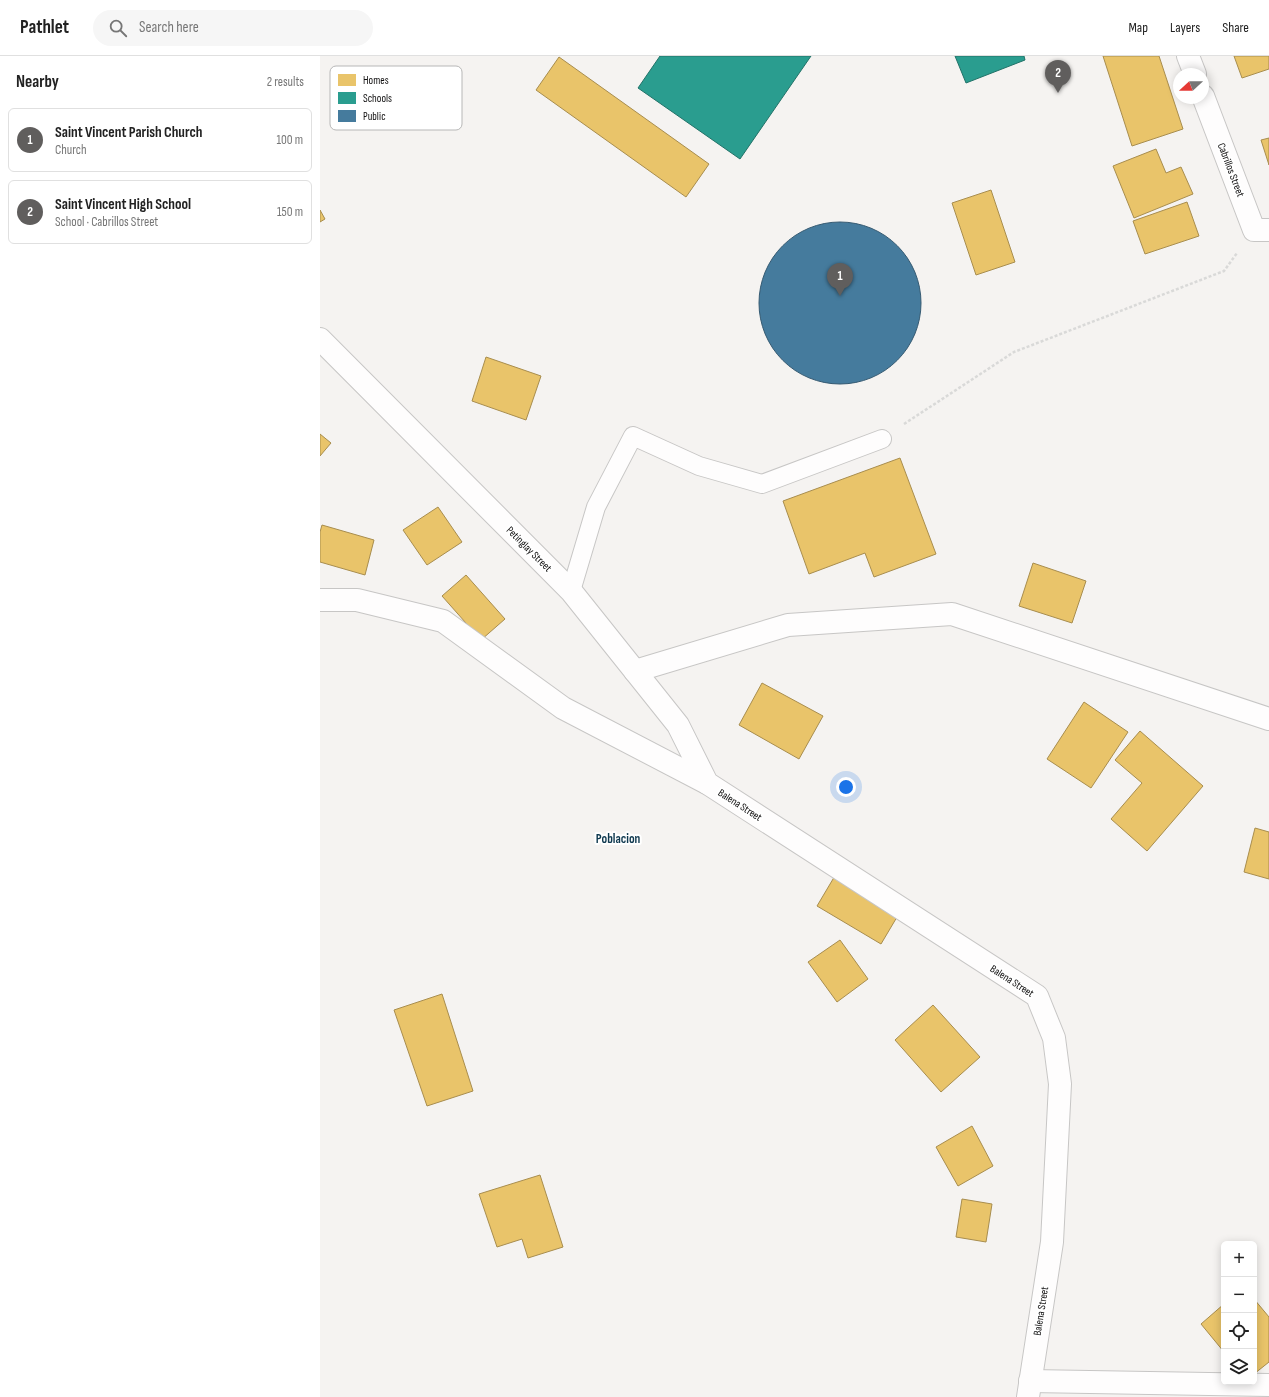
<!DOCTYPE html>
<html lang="en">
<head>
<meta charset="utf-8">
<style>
	:root { --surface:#fff; --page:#f6f6f6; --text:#222; --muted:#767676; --line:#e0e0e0; --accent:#605e5d }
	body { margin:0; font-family:"Sofia Sans Condensed",sans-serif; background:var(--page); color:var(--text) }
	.controls { position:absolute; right:12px; bottom:12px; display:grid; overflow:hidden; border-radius:6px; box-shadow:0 2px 10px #0003 }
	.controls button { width:36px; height:36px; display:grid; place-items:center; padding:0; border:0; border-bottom:1px solid var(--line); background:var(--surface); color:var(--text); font:20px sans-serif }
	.compass { position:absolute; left:853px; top:12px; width:36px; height:36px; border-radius:50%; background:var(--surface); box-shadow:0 2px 10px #0003; rotate:249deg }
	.you { position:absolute; left:526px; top:731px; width:14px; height:14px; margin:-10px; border:3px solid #fff; border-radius:50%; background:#1a73e8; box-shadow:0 0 0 6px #1a73e833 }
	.badge { display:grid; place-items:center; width:26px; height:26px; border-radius:50%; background:var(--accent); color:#fff; font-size:13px; font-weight:700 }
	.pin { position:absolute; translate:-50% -33px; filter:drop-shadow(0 1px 2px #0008) }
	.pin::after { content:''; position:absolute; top:21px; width:14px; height:12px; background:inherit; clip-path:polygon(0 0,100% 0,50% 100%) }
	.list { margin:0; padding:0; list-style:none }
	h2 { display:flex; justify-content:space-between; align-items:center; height:52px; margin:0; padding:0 16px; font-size:17px }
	h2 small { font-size:13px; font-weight:400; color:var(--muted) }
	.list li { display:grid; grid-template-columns:26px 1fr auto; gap:12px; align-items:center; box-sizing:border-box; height:64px; margin:0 8px 8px; padding:0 8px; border:1px solid var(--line); border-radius:6px }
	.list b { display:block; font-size:15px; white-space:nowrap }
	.list p { margin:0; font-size:13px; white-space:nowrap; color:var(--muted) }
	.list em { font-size:13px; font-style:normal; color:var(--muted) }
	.icon { flex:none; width:22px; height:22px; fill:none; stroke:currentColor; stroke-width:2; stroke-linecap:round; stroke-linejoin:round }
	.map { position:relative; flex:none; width:949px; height:1341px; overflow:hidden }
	header { display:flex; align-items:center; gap:24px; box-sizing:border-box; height:56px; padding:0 20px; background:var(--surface); border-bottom:1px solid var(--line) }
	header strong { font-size:19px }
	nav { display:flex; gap:22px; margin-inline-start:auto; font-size:14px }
	.search { width:280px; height:36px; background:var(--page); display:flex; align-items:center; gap:10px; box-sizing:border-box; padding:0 14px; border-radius:22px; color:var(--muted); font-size:15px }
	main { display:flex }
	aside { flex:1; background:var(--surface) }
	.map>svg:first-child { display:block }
	.homes { fill:#e9c46a; stroke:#a88d4e }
	.schools { fill:#2a9d8f; stroke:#227268 }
	.public { fill:#457b9d; stroke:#355a72 }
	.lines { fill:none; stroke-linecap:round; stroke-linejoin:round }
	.service-casing { stroke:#c7c6c5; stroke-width:20 }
	.minor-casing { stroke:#c7c6c5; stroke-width:24 }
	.tertiary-casing { stroke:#c7c6c5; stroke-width:24 }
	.secondary-casing { stroke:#c7c6c5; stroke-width:24 }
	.path { stroke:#d9d9d8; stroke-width:2.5; stroke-dasharray:3 2; stroke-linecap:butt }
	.service { stroke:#fefdfd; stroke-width:18 }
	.minor { stroke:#fefdfd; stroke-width:22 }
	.tertiary { stroke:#fefdfd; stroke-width:22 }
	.secondary { stroke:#fefdfd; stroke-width:22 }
	.labels { text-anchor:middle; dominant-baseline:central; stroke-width:4; stroke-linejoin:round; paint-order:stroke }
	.street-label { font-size:11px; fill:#0f0e0e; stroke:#fff }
	.quarter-label { font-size:13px; font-weight:bold; fill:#0f394f; stroke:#fff }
	.key { fill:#fff; stroke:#b7b7b7; stroke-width:1 }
	.key-label { font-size:11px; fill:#0f0e0e }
</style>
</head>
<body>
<header>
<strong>Pathlet</strong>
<div class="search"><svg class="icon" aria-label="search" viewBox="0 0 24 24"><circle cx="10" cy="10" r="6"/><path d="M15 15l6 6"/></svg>Search here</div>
<nav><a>Map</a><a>Layers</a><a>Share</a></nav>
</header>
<main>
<aside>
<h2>Nearby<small>2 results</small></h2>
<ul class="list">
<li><span class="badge">1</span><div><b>Saint Vincent Parish Church</b><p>Church</p></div><em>100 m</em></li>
<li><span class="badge">2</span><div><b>Saint Vincent High School</b><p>School · Cabrillos Street</p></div><em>150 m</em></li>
</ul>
</aside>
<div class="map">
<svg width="949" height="1341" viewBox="0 0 949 1341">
	<rect width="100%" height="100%" fill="#f5f3f1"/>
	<g class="homes">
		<polygon points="783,0 839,0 863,73 812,90"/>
		<polygon points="914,0 949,0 949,13 922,22"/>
		<polygon points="239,1 389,108 366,141 216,34"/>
		<polygon points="949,82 949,109 941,84"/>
		<polygon points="836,93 846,117 861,111 873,138 814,162 793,110"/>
		<polygon points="671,134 695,206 656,219 632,147"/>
		<polygon points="867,146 879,180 825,198 813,165"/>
		<polygon points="0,154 5,163 0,166"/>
		<polygon points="166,301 221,320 206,364 152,345"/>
		<polygon points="0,378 11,387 0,400"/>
		<polygon points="580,402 616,498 554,521 545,497 489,518 463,445"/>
		<polygon points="118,451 142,486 107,509 83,474"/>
		<polygon points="2,469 54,484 45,519 0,506 0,476"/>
		<polygon points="713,507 766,525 752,567 699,550"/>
		<polygon points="146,519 185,563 161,584 122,540"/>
		<polygon points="442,627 503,660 479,703 419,669"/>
		<polygon points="764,646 808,676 771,732 727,703"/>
		<polygon points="820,675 883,730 827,795 791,763 822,727 795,704"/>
		<polygon points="935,772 949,776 949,823 924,816"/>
		<polygon points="516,818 580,856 561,888 497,850"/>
		<polygon points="520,884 548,923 517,946 488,906"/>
		<polygon points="122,938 153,1035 107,1050 74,954"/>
		<polygon points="613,949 660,1001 621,1036 575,984"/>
		<polygon points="652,1070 673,1110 638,1130 616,1091"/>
		<polygon points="220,1119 243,1191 208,1202 202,1183 177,1191 159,1138"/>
		<polygon points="642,1143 672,1148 666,1186 636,1181"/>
		<polygon points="934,1243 949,1261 949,1306 934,1318"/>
		<polygon points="904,1248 904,1296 881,1268"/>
	</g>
	<g class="schools">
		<polygon points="340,0 491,0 420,103 318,32"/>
		<polygon points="635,0 704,0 705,4 646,27"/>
	</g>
	<circle class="public" cx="520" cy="247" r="81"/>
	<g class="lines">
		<defs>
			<polyline id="service" points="251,535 276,451 313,380 379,410 442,428 562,383"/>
			<g id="minor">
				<polyline points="868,0 875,18"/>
				<polyline points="883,40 934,174 949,174"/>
				<polyline points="315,615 468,569 632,558 949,663"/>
				<polyline points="710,1325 949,1329"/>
			</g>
			<polyline id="tertiary" points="0,544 37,544 123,565 243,652 387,727"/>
			<polyline id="secondary" points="0,283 251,535 358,669 387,727 717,940 734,982 740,1028 732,1186 708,1341"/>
		</defs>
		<use href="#service" class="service-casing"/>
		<use href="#minor" class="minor-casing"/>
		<use href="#tertiary" class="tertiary-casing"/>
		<use href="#secondary" class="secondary-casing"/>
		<polyline class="path" points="584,368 694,296 904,215 917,197"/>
		<use href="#service" class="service"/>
		<use href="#minor" class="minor"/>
		<use href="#tertiary" class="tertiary"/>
		<use href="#secondary" class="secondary"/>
	</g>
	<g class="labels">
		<g class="street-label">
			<text transform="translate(911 114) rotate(69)">Cabrillos Street</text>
			<text transform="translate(209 493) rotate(45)">Petinglay Street</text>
			<text transform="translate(420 749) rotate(33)">Balena Street</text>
			<text transform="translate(692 925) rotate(33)">Balena Street</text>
			<text transform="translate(721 1255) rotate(-81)">Balena Street</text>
		</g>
		<g class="quarter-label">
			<text x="298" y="783">Poblacion</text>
		</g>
	</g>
	<rect x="10" y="10" width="132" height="64" rx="6" class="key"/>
	<rect x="18" y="18" width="18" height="12" fill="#e9c46a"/>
	<rect x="18" y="36" width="18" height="12" fill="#2a9d8f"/>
	<rect x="18" y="54" width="18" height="12" fill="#457b9d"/>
	<g class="key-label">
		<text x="43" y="28">Homes</text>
		<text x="43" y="46">Schools</text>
		<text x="43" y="64">Public</text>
	</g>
</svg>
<div class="controls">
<button>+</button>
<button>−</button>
<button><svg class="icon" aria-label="locate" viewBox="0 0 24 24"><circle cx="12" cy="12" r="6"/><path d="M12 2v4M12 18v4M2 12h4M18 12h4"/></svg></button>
<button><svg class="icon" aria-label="layers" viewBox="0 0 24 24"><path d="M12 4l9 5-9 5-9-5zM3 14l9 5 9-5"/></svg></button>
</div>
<svg class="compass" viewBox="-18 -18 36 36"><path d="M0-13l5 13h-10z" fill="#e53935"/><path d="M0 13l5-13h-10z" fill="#767676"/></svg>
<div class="you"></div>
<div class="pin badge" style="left:520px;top:240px">1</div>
<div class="pin badge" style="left:738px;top:37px">2</div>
</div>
</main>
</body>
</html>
